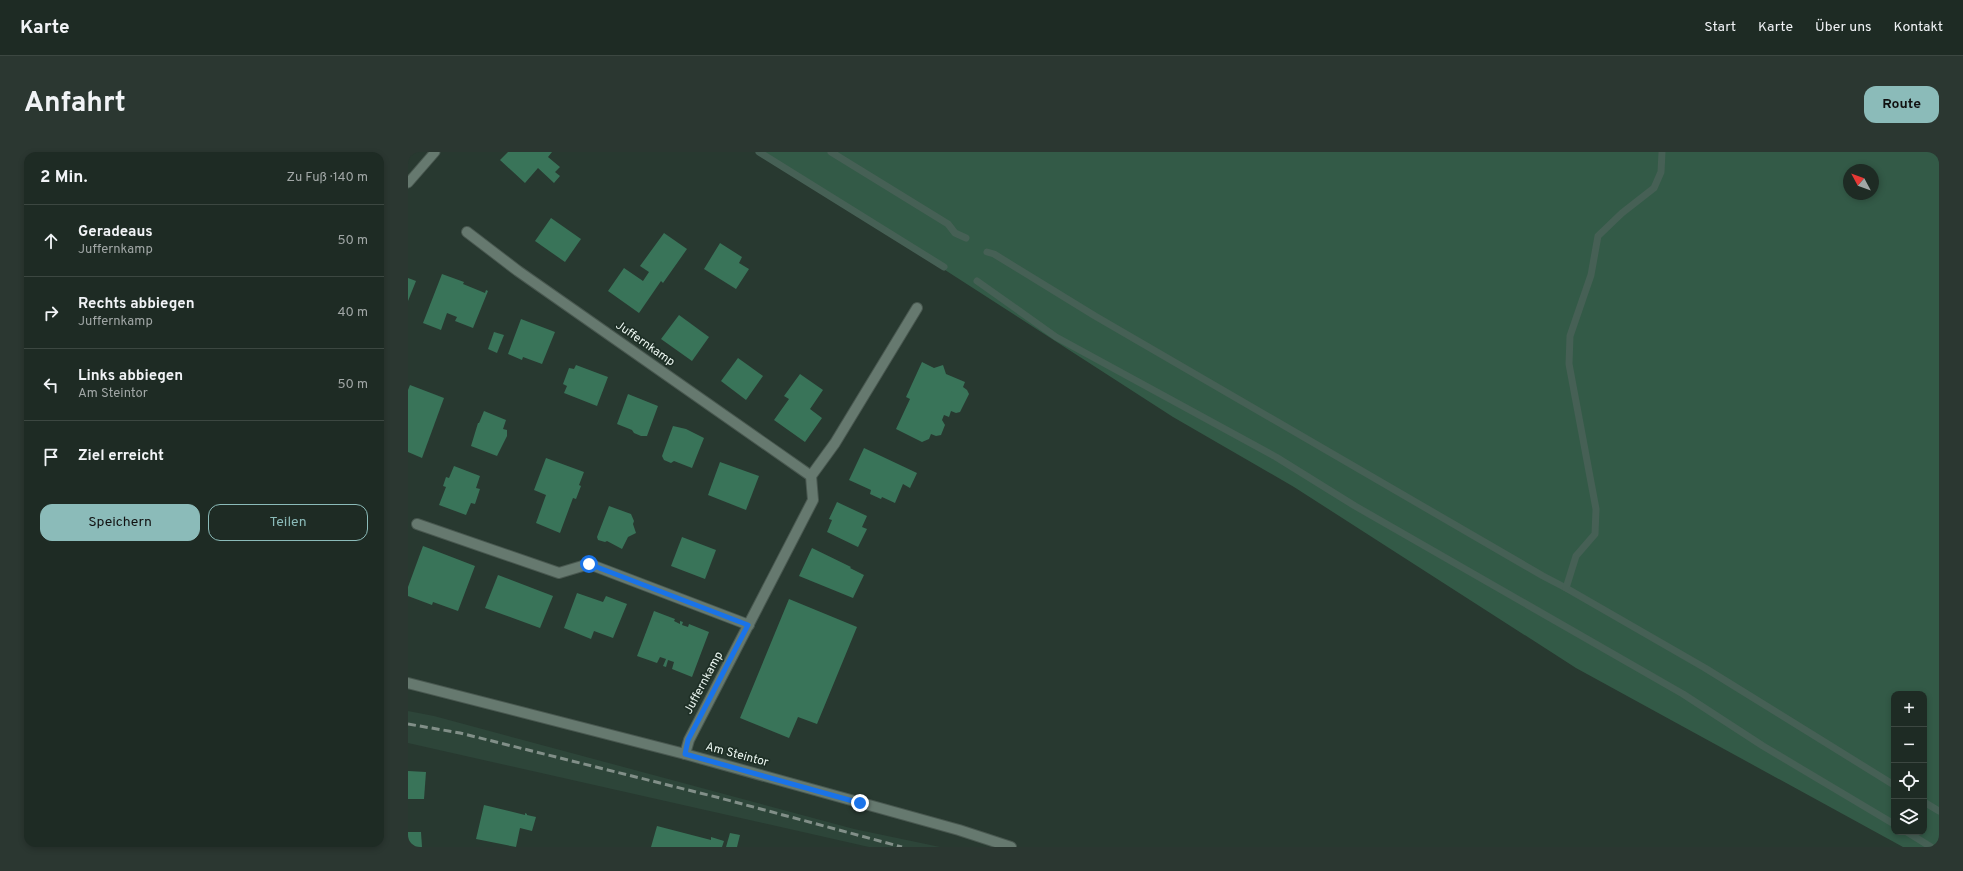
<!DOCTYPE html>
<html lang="de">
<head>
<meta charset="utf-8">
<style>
	:root { --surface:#1e2b24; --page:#2b3731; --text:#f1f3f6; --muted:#a1a7a6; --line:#3c4741; --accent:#8bbbb9 }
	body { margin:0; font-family:Overpass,sans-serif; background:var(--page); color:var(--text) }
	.controls { position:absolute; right:12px; bottom:12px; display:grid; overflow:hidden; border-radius:8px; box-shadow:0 2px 6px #0003 }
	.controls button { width:36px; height:36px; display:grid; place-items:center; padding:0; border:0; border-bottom:1px solid var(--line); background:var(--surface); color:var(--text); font:20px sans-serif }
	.compass { position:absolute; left:1435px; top:12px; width:36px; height:36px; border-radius:50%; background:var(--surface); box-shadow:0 2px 6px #0003; rotate:311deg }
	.stop { position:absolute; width:12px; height:12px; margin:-9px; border:3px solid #1a73e8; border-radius:50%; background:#fff }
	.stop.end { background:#1a73e8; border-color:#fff; box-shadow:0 1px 4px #0008 }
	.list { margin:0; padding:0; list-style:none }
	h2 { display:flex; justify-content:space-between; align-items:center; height:52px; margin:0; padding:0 16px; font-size:17px }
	h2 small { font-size:13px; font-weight:400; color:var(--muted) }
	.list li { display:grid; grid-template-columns:26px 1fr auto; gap:12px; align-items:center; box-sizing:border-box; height:72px; padding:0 16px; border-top:1px solid var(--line) }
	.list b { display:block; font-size:15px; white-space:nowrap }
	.list p { margin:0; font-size:13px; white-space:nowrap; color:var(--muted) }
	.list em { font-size:13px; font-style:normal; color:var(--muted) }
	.actions { display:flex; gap:8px; padding:12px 16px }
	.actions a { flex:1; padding:9px 0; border:1px solid var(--accent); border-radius:12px; text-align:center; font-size:14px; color:var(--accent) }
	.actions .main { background:var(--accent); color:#111 }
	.icon { flex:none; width:22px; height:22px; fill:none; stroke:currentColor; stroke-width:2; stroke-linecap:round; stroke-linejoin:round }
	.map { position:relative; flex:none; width:1531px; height:695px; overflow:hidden; border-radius:12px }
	header { display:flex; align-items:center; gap:24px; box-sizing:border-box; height:56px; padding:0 20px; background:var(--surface); border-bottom:1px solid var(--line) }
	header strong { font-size:19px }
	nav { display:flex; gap:22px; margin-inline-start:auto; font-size:14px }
	.intro { display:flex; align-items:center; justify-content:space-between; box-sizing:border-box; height:96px; padding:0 24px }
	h1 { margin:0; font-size:28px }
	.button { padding:10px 18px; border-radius:12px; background:var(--accent); color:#111; font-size:14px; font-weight:700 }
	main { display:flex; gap:24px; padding:0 24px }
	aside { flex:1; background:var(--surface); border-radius:12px; box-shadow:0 2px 6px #0003 }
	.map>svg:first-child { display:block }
	.built { fill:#2d4539 }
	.green { fill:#335a47; fill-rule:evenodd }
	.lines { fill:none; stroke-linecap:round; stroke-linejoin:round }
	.stream { stroke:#466055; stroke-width:7 }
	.building { fill:#397459 }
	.service-casing { stroke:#495850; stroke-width:11 }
	.minor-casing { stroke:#495850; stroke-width:12 }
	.tertiary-casing { stroke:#495850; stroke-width:12 }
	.service { stroke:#66796f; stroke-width:9 }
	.minor { stroke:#66796f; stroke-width:10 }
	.tertiary { stroke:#66796f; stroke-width:10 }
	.rail { stroke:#818f88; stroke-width:3; stroke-dasharray:8 4; stroke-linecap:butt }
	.route { stroke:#1a73e8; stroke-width:5 }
	.labels { text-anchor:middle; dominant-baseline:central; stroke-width:3.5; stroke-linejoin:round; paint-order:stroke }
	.street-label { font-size:12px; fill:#ebf6f0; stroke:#1e2f26 }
</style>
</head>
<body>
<header>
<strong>Karte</strong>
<nav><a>Start</a><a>Karte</a><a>Über uns</a><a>Kontakt</a></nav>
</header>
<div class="intro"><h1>Anfahrt</h1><a class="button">Route</a></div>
<main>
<aside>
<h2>2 Min.<small>Zu Fuß · 140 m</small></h2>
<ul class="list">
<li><svg class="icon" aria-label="ahead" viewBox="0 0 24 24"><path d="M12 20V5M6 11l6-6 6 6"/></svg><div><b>Geradeaus</b><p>Juffernkamp</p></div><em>50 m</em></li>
<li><svg class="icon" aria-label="right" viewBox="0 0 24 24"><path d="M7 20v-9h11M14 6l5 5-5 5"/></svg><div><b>Rechts abbiegen</b><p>Juffernkamp</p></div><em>40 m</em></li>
<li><svg class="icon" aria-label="left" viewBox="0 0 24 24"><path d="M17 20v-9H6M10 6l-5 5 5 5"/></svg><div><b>Links abbiegen</b><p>Am Steintor</p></div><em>50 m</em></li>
<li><svg class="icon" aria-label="arrive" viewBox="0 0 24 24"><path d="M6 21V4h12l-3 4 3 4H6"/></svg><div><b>Ziel erreicht</b></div></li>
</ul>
<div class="actions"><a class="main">Speichern</a><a>Teilen</a></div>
</aside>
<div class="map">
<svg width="1531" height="695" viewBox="0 0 1531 695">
	<rect width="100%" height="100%" fill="#283930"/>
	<polygon class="built" points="0,559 26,564 446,677 532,695 461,695 0,591"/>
	<path class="green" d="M 354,0 L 1531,0 L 1531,695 L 1495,695 L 1168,516 L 886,335 L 765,265 ZM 1441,18 L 1465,18 L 1465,42 L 1441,42 ZM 1486,542 L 1516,542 L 1516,680 L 1486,680 Z"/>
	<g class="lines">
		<g class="stream">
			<polyline points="351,0 536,115"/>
			<polyline points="423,0 540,72 547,81 558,86"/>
			<polyline points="579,100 586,102 687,164 1135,424 1158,436 1297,516 1486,633"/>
			<polyline points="569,129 648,185 868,305 947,354 1275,542 1355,594 1486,672"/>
			<polyline points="1158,436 1168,404 1187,382 1188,357 1161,212 1162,184 1183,123 1190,84 1214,61 1246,36 1253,20 1254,0"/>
			<polyline points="1516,650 1531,659"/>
			<polyline points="1499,680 1523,695"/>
		</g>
	</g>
	<g class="building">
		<polygon points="100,0 144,0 140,5 152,15 147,20 152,24 146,31 130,16 117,31 92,8"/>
		<polygon points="143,66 173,87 157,110 127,89"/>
		<polygon points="256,81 279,97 255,131 253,129 231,161 200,139 216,116 235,129 241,120 232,114"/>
		<polygon points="312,91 334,105 331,111 341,117 328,137 296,117"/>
		<polygon points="34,122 56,130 55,132 77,141 78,138 80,139 65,176 47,169 49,165 39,161 33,178 15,171"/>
		<polygon points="0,126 8,129 0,149"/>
		<polygon points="271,163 301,185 284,209 253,187"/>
		<polygon points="113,167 147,180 134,212 115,205 114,208 100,202"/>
		<polygon points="86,180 96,183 89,201 80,197"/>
		<polygon points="330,206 355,224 338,248 313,229"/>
		<polygon points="514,210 526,216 535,213 538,222 557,230 555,235 559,238 561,242 552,260 548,261 543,259 541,265 536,263 534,268 537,273 533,283 528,284 523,282 521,287 514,290 488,277 502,247 498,245"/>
		<polygon points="168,213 200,225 189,254 156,241 159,234 155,232 161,216 166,217"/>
		<polygon points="392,222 415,238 402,257 414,266 397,290 366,268 381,247 376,244"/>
		<polygon points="2,233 36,246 14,306 0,300 0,238"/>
		<polygon points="220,242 250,254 239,284 233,284 226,281 224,278 209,272"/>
		<polygon points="76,259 98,268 95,277 99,278 99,284 89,304 63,294 70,271 71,271"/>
		<polygon points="265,274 278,277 296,286 284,316 266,309 263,311 256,308 254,304"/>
		<polygon points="456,296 509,321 502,336 495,332 487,351 474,345 473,347 462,342 463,338 441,328"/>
		<polygon points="138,306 176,320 171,333 173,334 168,347 165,346 152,381 128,371 138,343 126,338"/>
		<polygon points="312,310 351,324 338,358 300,343"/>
		<polygon points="46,314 72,324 68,336 72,337 67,352 63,351 58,363 31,353 38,335 35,334 38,325 41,326"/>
		<polygon points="429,350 459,364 454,375 459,377 450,395 419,380 424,368 421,367"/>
		<polygon points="201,354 223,362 226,369 225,372 228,381 220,385 214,397 199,389 197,390 190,388 189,385"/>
		<polygon points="274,385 308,398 297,427 263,414"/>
		<polygon points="15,394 67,414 50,459 25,450 24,453 0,444 0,435"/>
		<polygon points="404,396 443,415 442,416 456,423 445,446 391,424"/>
		<polygon points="90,423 145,444 132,476 77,456"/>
		<polygon points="169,441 195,450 198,444 219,452 205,486 186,479 183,487 156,476"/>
		<polygon points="381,447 449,475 409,572 390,565 381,586 332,566"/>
		<polygon points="246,459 267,467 266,469 272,472 272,469 275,470 274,473 280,475 281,472 301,480 284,525 264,517 266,510 260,508 258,515 255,514 258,507 252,505 249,511 229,504"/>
		<polygon points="0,619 18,620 16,647 0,647"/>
		<polygon points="76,653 117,663 117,661 119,662 119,663 128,665 124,679 112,676 108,695 68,687"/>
		<polygon points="249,674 303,688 303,685 316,689 314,695 243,695"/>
		<polygon points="0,680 13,680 14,695 0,695"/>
		<polygon points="322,681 332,683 329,695 318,695"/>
	</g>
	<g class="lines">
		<defs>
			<polyline id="service" points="0,31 27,0"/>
			<g id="minor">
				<polyline points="59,80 110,119 403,324 405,348 281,588 277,602"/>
				<polyline points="403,324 427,291 509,156"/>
				<polyline points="9,372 151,421 181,412 341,473"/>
			</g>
			<polyline id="tertiary" points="0,531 277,602 551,678 603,695"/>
		</defs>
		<use href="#service" class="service-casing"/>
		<use href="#minor" class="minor-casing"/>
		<use href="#tertiary" class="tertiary-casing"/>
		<use href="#service" class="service"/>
		<use href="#minor" class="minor"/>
		<use href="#tertiary" class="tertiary"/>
		<polyline class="rail" points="0,572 52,581 312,646 494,695"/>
	</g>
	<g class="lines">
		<polyline class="route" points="181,412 340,473 280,588 277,602 452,651"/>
	</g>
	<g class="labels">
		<g class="street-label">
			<text transform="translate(237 192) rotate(35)">Juffernkamp</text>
			<text transform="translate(296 531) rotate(-62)">Juffernkamp</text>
			<text transform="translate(329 603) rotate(15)">Am Steintor</text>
		</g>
	</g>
</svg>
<div class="controls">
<button>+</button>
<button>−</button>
<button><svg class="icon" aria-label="locate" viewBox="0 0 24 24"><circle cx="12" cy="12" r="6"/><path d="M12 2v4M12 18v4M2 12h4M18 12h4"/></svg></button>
<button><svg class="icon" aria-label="layers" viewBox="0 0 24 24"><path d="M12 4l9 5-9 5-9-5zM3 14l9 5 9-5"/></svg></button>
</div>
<svg class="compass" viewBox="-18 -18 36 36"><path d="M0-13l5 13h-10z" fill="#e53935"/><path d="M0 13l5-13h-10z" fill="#a1a7a6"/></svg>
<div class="stop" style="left:181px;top:412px"></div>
<div class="stop end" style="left:452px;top:651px"></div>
</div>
</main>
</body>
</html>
